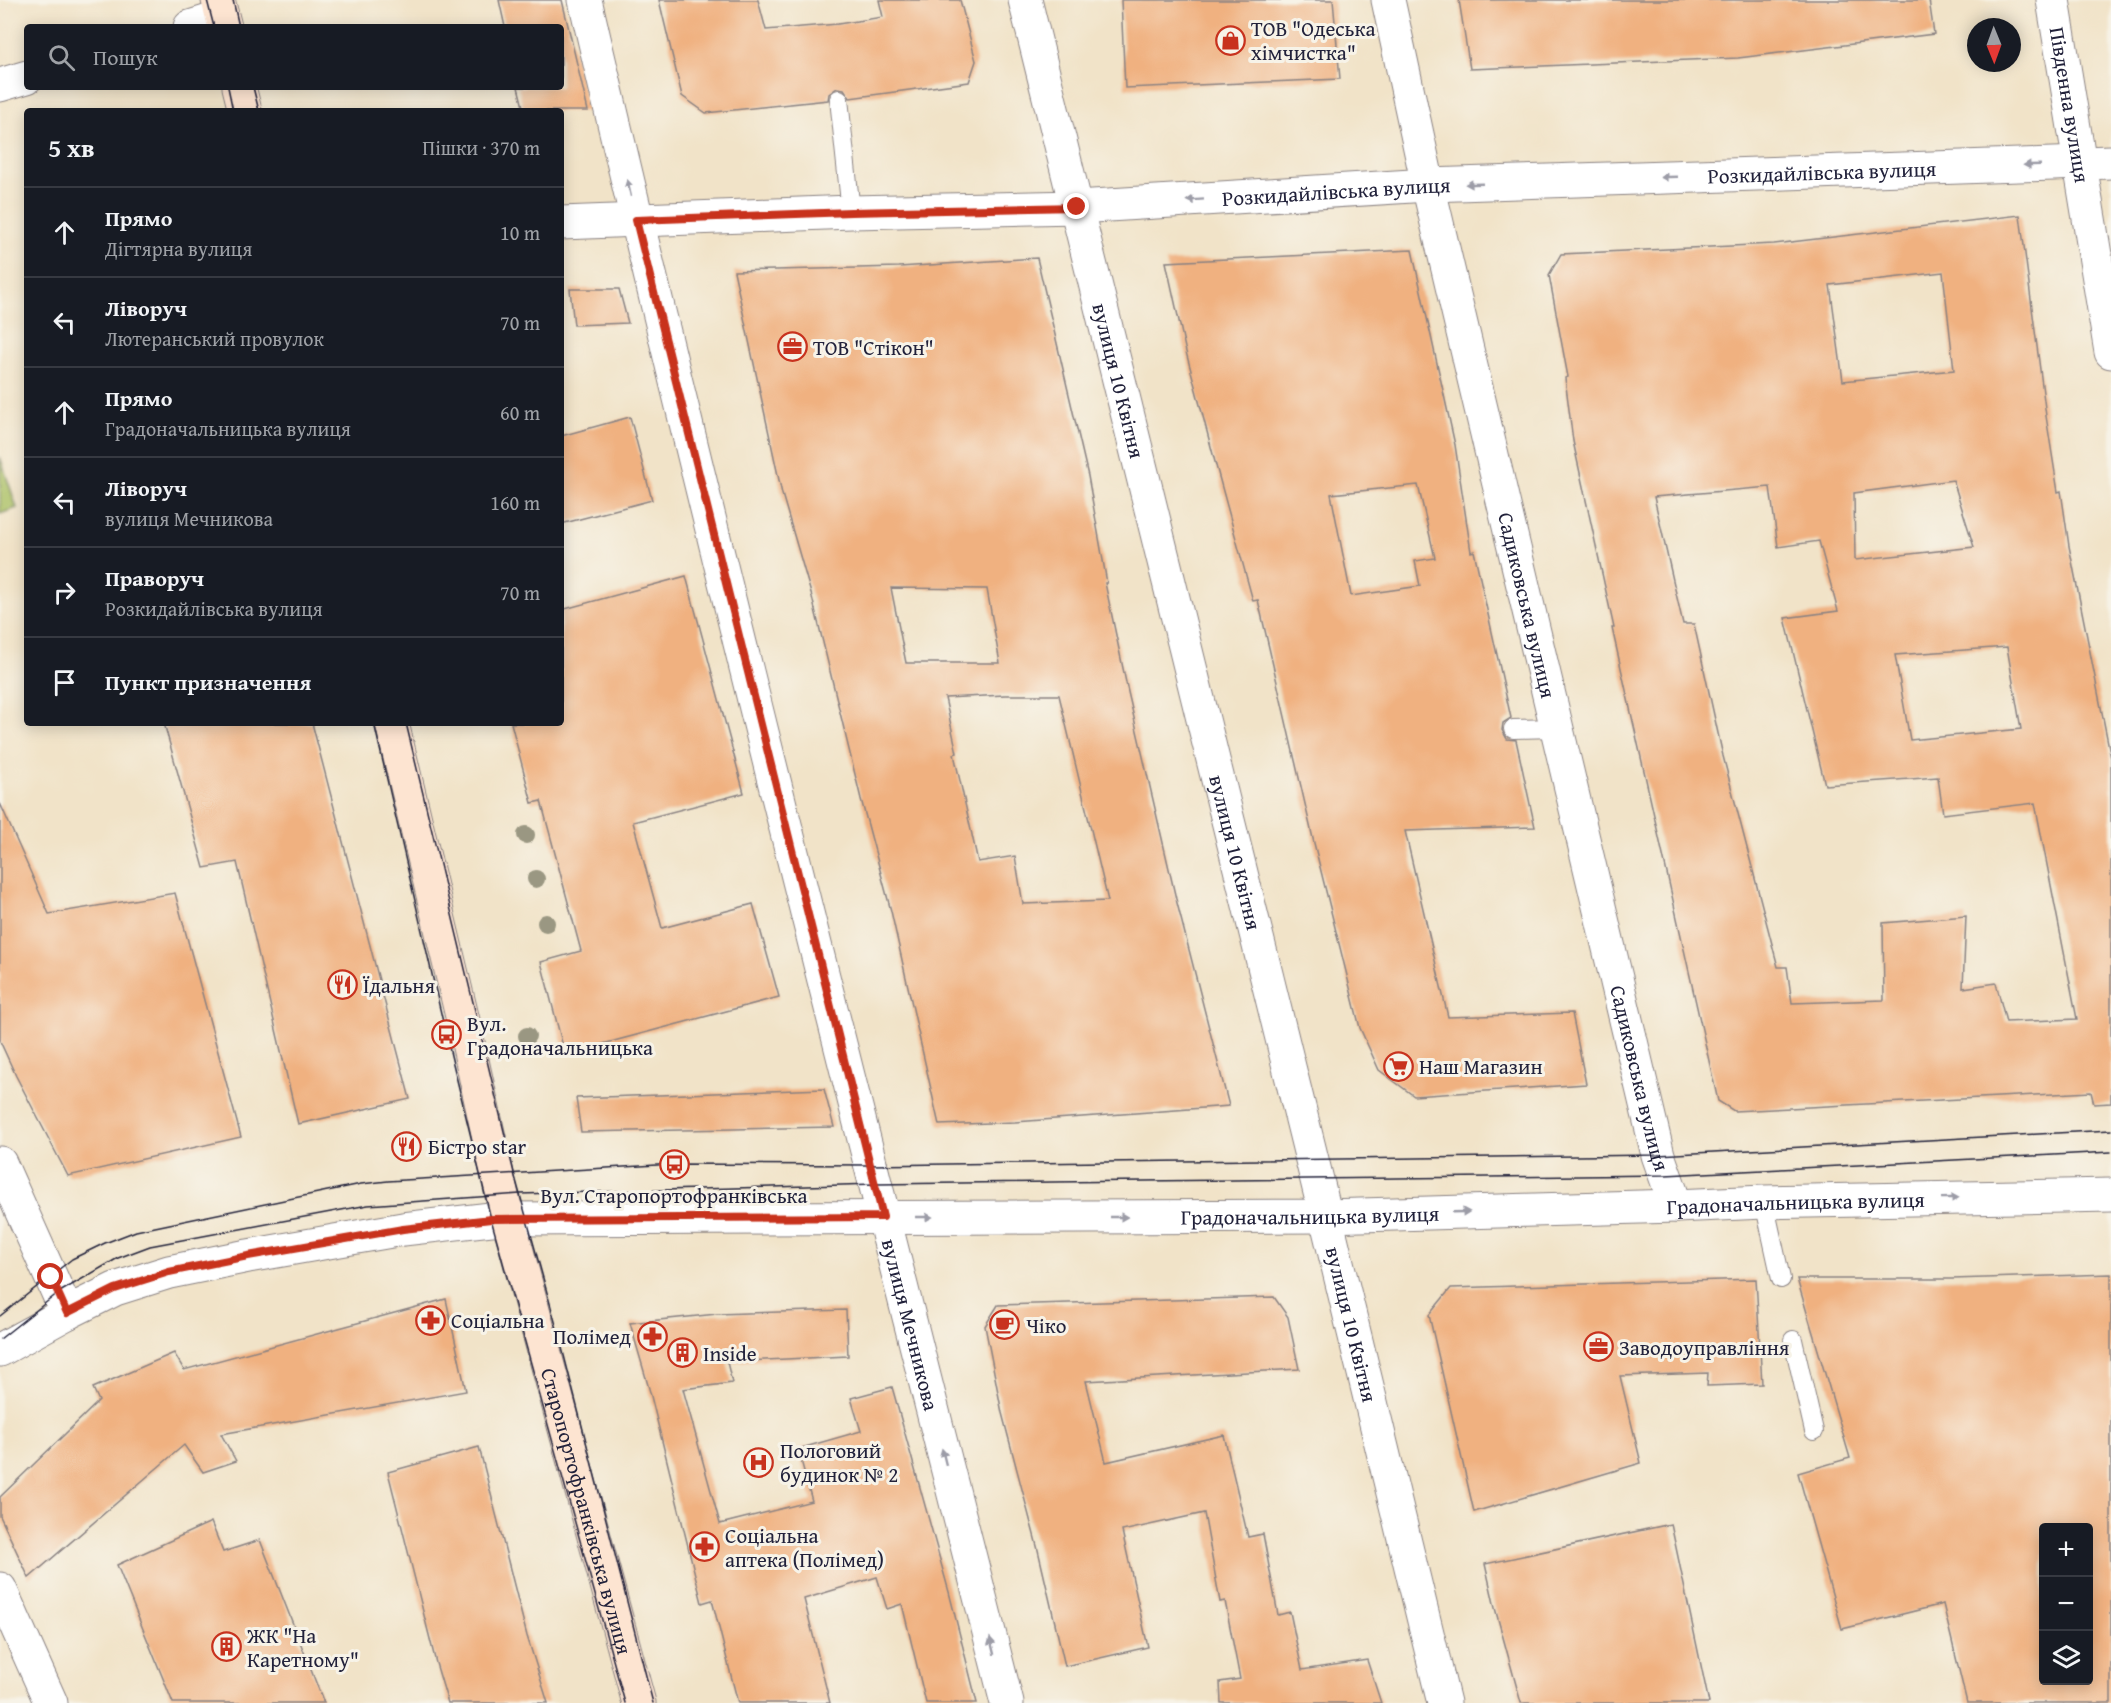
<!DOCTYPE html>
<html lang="uk">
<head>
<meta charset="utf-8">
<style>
	:root { --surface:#171b24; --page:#20242c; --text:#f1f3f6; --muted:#9ea1a6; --line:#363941 }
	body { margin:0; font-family:"Gentium Book Plus",serif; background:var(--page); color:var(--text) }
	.controls { position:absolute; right:18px; bottom:18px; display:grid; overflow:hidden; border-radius:6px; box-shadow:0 3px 15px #0003 }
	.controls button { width:54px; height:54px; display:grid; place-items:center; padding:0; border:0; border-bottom:2px solid var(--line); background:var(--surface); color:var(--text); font:30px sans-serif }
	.compass { position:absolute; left:1967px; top:18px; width:54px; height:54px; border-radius:50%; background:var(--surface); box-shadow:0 3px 15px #0003; rotate:179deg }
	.stop { position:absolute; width:18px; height:18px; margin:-14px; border:4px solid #c8321e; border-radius:50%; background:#fff }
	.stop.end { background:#c8321e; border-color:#fff; box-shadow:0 2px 6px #0008 }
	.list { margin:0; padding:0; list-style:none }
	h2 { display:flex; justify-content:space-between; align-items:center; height:78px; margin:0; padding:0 24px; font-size:26px }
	h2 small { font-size:20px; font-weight:400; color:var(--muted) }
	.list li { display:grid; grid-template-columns:39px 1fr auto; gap:18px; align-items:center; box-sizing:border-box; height:90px; padding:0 24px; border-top:2px solid var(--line) }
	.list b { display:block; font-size:22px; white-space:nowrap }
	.list p { margin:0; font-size:20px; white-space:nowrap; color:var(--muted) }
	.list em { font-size:20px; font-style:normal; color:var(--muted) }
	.icon { flex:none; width:33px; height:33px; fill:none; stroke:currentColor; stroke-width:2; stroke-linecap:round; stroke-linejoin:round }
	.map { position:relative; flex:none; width:2111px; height:1703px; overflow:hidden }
	.search { position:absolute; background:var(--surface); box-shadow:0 3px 15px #0003; left:24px; top:24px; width:540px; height:66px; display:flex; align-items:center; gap:15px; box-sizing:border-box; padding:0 21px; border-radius:6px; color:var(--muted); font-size:22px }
	.panel { position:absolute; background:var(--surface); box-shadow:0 3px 15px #0003; left:24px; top:108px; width:540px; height:618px; border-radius:6px }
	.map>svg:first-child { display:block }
	.green { fill:#aac064; stroke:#667150; stroke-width:1.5 }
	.building { fill:#f0b180; fill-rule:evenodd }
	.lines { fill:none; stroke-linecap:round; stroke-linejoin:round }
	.service-casing { stroke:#8a8282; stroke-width:20 }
	.minor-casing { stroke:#8a8282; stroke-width:35 }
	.tertiary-casing { stroke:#8a8282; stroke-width:35 }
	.secondary-casing { stroke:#8a8282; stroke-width:35 }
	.service { stroke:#fff; stroke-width:18 }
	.minor { stroke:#fff; stroke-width:33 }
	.tertiary { stroke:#fff; stroke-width:33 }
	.secondary { stroke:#fde4d1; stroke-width:33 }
	.tram { stroke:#22223b; stroke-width:1.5 }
	.tree { fill:#9a9782 }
	.oneway { fill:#9c9ca7 }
	.route { stroke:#c8321e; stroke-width:8 }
	.labels { text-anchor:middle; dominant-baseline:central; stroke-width:6; stroke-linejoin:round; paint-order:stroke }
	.poi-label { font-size:21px; fill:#22223b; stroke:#f7f3e8; text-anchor:start }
	.street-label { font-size:21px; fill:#22223b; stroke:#f7f3e8 }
</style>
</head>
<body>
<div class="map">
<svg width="2111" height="1703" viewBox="0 0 2111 1703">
	<rect width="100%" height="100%" fill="#f7f3e8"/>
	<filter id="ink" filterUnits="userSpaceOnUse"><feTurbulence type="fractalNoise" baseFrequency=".0167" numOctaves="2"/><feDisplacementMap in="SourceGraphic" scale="12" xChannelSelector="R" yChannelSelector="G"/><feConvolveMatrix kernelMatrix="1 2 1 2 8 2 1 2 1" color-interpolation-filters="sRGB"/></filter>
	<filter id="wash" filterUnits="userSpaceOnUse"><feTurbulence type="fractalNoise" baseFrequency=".008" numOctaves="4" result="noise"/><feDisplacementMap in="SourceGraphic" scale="24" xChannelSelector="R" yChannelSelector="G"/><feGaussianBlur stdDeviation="1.35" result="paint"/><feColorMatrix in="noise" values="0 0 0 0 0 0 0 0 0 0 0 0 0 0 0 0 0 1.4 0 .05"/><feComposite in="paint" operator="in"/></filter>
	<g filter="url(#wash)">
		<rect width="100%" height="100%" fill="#f1e3c8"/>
		<polygon class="green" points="0,457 17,508 0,514"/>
		<g id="blocks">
			<g class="building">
				<polygon points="499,0 562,0 588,111 524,111 518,87 561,87 561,27 505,27"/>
				<polygon points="659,0 758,0 766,30 838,24 883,17 879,0 960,0 976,61 969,82 850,98 844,89 837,88 829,94 828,100 706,113 682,96"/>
				<polygon points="1121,0 1333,0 1340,79 1125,88"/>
				<polygon points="1459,0 1929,0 1934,34 1738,58 1470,69"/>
				<path d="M 2020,215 L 2046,416 L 2058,492 L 2061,491 L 2069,546 L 2111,758 L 2111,1103 L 2094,1104 L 2091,1092 L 1734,1111 L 1718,1101 L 1612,628 L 1614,628 L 1573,441 L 1565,378 L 1568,377 L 1549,275 L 1561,254 L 1774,244 ZM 1943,272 L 1954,370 L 1843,381 L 1830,285 ZM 1953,480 L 1974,547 L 1855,560 L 1854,493 ZM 1770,487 L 1778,547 L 1819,541 L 1838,611 L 1785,618 L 1825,785 L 1938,777 L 1943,814 L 2035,803 L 2077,1019 L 2006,1022 L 1996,983 L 1963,988 L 1966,916 L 1883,923 L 1884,1000 L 1792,1003 L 1787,967 L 1778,967 L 1723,756 L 1694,624 L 1683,624 L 1654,497 ZM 2007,647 L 2021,729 L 1910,740 L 1895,655 Z"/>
				<path d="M 1412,250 L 1455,445 L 1471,552 L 1474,551 L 1511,718 L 1503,723 L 1502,730 L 1507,739 L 1516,740 L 1535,827 L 1405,831 L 1448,1017 L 1572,1013 L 1586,1084 L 1414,1096 L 1379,1070 L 1360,1028 L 1314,843 L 1258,600 L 1253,601 L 1215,462 L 1185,348 L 1166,262 ZM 1418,485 L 1435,558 L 1415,561 L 1420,586 L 1351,596 L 1331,494 Z"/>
				<path d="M 1037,258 L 1088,476 L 1107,583 L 1105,583 L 1128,692 L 1176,899 L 1229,1106 L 1015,1122 L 939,1125 L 891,911 L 861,799 L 812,597 L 782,494 L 734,271 L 899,267 ZM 891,588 L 987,589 L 1000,663 L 906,663 ZM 1005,695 L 1059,695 L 1108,901 L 1023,904 L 1015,856 L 978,862 L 954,754 L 957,753 L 945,698 Z"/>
				<polygon points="570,289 619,289 628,323 574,325"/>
				<polygon points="630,417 652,500 561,524 561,436"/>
				<polygon points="686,576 744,793 633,822 662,928 753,904 779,997 565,1054 541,962 581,951 541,801 532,803 511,723 561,723 561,610"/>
				<polygon points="164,723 312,723 410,1099 298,1124 237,862 204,868"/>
				<polygon points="0,803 49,914 175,893 241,1137 68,1176 16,1076 0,1041"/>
				<polygon points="824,1089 834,1127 581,1132 576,1098"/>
				<path d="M 2111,1274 L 2111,1703 L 1967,1703 L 1943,1604 L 1842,1629 L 1798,1473 L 1850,1458 L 1797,1279 L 1952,1279 ZM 2043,1527 L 2088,1527 L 2088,1680 L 2043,1680 Z"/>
				<polygon points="1756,1279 1762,1384 1707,1386 1708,1373 1620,1376 1641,1463 1474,1512 1429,1315 1451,1288"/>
				<polygon points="1274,1297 1288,1317 1299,1369 1086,1381 1106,1462 1224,1435 1248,1537 1263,1534 1278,1615 1290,1612 1302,1670 1367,1660 1381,1703 1221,1703 1220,1682 1240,1679 1225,1601 1220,1602 1204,1513 1122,1531 1148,1647 1065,1666 1038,1550 1002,1413 985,1326 998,1305"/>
				<polygon points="446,1299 466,1391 221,1434 236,1461 203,1472 184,1445 29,1578 0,1516 0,1497 99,1401 93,1388 174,1353 184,1370"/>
				<polygon points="846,1310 848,1356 727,1362 732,1383 683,1389 720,1524 812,1501 798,1449 861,1431 851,1398 892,1387 949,1592 977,1703 926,1703 902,1604 887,1609 877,1577 804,1599 830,1703 738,1703 712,1600 702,1603 650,1392 630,1323 717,1314"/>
				<polygon points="479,1447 527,1636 548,1703 448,1703 436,1663 388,1472"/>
				<polygon points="211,1522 223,1552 260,1540 324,1703 173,1703 117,1565"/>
				<polygon points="1671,1524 1709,1703 1521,1703 1495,1608 1485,1564"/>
			</g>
		</g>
	</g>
	<g filter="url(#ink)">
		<use href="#blocks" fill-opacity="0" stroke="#8a8282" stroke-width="1.5"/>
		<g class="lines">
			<defs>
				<g id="service">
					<polyline points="839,99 851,212"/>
					<polyline points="1513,729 1556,728"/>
					<polyline points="1764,1202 1781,1279"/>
					<polyline points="1793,1340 1814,1431"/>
				</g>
				<g id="minor">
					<path id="s1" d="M 585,0 C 718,569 863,1136 1007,1703"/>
					<path id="s2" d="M 1025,0 L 1317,1180 L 1444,1703"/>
					<path id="s3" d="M 1388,0 L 1428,185 L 1658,1155 L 1676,1206"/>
					<path id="s4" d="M 2053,0 L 2111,352"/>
					<polyline points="190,27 222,17"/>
					<polyline points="0,85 27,77"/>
					<polyline points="0,1350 67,1313"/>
					<polyline points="0,1589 51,1703"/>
				</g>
				<g id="tertiary">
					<path id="s5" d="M 561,223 L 851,212 L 1077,207 L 1428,185 L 2111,162"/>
					<path id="s6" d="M 0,1163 L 67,1313 L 115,1289 L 169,1272 L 248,1256 L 403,1229 L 491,1219 L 1326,1216 L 1676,1206 L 1764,1202 L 2111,1195"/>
				</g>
				<g id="secondary">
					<polyline points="218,0 225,27"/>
					<polyline points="239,87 245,111"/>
					<path id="s7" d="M 392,723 L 465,1029 L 502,1196 L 639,1703"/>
				</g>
			</defs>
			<use href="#service" class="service-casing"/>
			<use href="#minor" class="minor-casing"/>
			<use href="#tertiary" class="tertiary-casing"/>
			<use href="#secondary" class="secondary-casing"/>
			<use href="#service" class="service"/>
			<use href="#minor" class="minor"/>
			<use href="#tertiary" class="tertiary"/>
			<use href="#secondary" class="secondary"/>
			<g class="tram">
				<polyline points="207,0 214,27"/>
				<polyline points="233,0 239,27"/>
				<polyline points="228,87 233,111"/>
				<polyline points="253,87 259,111"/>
				<polyline points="374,723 446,1035 491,1219 625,1703"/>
				<polyline points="406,723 514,1173 559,1336 653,1703"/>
				<polyline points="0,1316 72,1259 105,1243 136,1231 361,1184 388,1181 674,1164 870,1165 1658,1155 2111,1130"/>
				<polyline points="0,1339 58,1293 118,1258 150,1246 368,1205 520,1194 876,1184 1665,1175 2111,1152"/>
			</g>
		</g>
		<g class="tree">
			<circle cx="526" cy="835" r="9"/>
			<circle cx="536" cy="879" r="9"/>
			<circle cx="546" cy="923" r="9"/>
			<circle cx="527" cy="1036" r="9"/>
		</g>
		<defs><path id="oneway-solid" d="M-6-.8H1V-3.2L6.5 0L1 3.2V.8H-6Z" transform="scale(1.5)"/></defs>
		<g class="oneway">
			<use href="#oneway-solid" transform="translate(2032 165) rotate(178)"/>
			<use href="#oneway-solid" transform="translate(1669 177) rotate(178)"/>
			<use href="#oneway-solid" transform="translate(1474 184) rotate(178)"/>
			<use href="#oneway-solid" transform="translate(629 188) rotate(-103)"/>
			<use href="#oneway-solid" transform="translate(1195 200) rotate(176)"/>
			<use href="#oneway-solid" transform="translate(1950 1198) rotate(-1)"/>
			<use href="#oneway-solid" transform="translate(1461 1212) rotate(-2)"/>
			<use href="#oneway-solid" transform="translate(924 1217)"/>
			<use href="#oneway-solid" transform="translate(1119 1217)"/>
			<use href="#oneway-solid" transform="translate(944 1457) rotate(-104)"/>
			<use href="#oneway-solid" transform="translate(992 1646) rotate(-104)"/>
		</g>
	</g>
	<g class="lines" filter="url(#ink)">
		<polyline class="route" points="51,1277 67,1313 115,1289 169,1272 248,1256 403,1229 491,1219 883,1217 636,220 851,212 1077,207"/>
	</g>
	<defs>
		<symbol id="shop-ring" viewBox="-11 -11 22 22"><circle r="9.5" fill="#f7f3e8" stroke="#c8321e" stroke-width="1.5"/><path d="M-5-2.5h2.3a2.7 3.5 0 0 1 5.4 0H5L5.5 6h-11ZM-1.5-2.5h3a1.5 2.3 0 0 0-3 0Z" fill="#c8321e"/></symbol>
		<symbol id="office-ring" viewBox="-11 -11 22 22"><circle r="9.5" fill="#f7f3e8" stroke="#c8321e" stroke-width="1.5"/><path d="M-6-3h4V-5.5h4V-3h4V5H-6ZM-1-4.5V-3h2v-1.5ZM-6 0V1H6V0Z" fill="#c8321e"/></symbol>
		<symbol id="restaurant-ring" viewBox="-11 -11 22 22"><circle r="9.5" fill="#f7f3e8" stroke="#c8321e" stroke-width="1.5"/><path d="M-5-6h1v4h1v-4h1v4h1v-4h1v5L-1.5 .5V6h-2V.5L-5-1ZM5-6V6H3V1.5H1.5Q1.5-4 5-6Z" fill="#c8321e"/></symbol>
		<symbol id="bus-ring" viewBox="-11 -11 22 22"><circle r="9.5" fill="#f7f3e8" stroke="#c8321e" stroke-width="1.5"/><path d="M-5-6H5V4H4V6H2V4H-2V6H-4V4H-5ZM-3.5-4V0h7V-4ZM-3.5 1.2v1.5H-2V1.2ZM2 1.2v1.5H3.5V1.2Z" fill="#c8321e"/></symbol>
		<symbol id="supermarket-ring" viewBox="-11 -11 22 22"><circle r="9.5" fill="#f7f3e8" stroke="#c8321e" stroke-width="1.5"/><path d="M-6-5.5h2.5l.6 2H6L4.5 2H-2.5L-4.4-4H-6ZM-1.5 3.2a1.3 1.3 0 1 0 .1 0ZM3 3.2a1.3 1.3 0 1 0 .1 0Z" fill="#c8321e"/></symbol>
		<symbol id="pharmacy-ring" viewBox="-11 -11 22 22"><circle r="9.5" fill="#f7f3e8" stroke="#c8321e" stroke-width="1.5"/><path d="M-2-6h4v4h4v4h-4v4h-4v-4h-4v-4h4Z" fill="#c8321e"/></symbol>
		<symbol id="cafe-ring" viewBox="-11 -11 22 22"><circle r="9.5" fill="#f7f3e8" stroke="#c8321e" stroke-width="1.5"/><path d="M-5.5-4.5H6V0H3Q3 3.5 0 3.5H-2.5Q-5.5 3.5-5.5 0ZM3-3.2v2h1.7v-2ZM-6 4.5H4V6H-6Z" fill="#c8321e"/></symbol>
		<symbol id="building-ring" viewBox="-11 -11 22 22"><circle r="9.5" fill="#f7f3e8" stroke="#c8321e" stroke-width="1.5"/><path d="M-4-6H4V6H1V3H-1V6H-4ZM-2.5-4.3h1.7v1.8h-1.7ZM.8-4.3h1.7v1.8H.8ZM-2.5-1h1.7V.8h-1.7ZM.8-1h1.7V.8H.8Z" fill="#c8321e"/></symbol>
		<symbol id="hospital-ring" viewBox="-11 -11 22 22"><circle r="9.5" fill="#f7f3e8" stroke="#c8321e" stroke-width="1.5"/><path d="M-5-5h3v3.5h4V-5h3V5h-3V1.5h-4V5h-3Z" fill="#c8321e"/></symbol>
	</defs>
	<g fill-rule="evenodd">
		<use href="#shop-ring" x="1214" y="24" width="33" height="33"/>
		<use href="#office-ring" x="776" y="330" width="33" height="33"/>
		<use href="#restaurant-ring" x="326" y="968" width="33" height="33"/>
		<use href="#bus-ring" x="430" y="1018" width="33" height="33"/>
		<use href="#supermarket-ring" x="1382" y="1050" width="33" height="33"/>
		<use href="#restaurant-ring" x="390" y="1130" width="33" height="33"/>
		<use href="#bus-ring" x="658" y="1148" width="33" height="33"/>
		<use href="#pharmacy-ring" x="414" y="1304" width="33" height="33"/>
		<use href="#cafe-ring" x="988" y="1308" width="33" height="33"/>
		<use href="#pharmacy-ring" x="636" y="1320" width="33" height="33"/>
		<use href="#office-ring" x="1582" y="1330" width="33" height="33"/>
		<use href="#building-ring" x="666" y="1336" width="33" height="33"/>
		<use href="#hospital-ring" x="742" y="1446" width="33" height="33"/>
		<use href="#pharmacy-ring" x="688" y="1530" width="33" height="33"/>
		<use href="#building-ring" x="210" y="1630" width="33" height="33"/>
	</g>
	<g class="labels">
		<g class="poi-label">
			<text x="1251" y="28">ТОВ "Одеська<tspan x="1251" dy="24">хімчистка"</tspan></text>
			<text x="813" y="347">ТОВ "Стікон"</text>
			<text x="363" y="985">Їдальня</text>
			<text x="467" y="1023">Вул.<tspan x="467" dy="24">Градоначальницька</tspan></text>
			<text x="1419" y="1066">Наш Магазин</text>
			<text x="428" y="1146">Бістро star</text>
			<text x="674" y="1195" text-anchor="middle">Вул. Старопортофранківська</text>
			<text x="451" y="1320">Соціальна</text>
			<text x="1026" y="1325">Чіко</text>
			<text x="631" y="1336" text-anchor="end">Полімед</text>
			<text x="1619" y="1347">Заводоуправління</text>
			<text x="703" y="1353">Inside</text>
			<text x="780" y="1450">Пологовий<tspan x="780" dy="24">будинок № 2</tspan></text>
			<text x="725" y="1535">Соціальна<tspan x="725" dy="24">аптека (Полімед)</tspan></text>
			<text x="247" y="1635">ЖК "На<tspan x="247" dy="24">Каретному"</tspan></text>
		</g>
		<g class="street-label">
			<text stroke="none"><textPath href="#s4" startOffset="106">Південна вулиця</textPath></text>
			<text stroke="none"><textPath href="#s5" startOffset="1262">Розкидайлівська вулиця</textPath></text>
			<text stroke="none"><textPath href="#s5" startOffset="776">Розкидайлівська вулиця</textPath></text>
			<text stroke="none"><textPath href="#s2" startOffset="392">вулиця 10 Квітня</textPath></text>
			<text stroke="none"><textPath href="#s3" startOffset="621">Садиковська вулиця</textPath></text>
			<text stroke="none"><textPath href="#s2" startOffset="878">вулиця 10 Квітня</textPath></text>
			<text stroke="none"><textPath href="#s3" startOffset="1107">Садиковська вулиця</textPath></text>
			<text stroke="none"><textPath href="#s6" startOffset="1906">Градоначальницька вулиця</textPath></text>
			<text stroke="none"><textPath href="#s6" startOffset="1420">Градоначальницька вулиця</textPath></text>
			<text stroke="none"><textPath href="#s2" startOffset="1364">вулиця 10 Квітня</textPath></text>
			<text stroke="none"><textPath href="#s1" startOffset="1364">вулиця Мечникова</textPath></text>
			<text stroke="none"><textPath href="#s7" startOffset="812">Старопортофранківська вулиця</textPath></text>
		</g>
	</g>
</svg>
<div class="controls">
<button>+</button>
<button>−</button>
<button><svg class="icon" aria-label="layers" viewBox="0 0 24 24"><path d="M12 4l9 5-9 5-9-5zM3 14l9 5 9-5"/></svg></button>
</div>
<svg class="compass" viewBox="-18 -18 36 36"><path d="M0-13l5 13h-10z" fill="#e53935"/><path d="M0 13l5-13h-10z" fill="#9ea1a6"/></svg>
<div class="stop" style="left:51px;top:1277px"></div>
<div class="stop end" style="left:1077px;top:207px"></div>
<div class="search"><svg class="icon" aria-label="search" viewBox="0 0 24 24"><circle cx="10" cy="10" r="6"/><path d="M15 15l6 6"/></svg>Пошук</div>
<section class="panel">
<h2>5 хв<small>Пішки · 370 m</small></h2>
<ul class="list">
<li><svg class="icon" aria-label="ahead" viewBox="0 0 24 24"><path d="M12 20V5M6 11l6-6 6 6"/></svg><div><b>Прямо</b><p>Дігтярна вулиця</p></div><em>10 m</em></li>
<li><svg class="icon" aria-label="left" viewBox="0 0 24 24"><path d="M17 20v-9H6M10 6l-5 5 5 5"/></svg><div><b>Ліворуч</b><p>Лютеранський провулок</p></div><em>70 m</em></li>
<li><svg class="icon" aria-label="ahead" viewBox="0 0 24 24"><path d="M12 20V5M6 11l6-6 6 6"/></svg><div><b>Прямо</b><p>Градоначальницька вулиця</p></div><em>60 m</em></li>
<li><svg class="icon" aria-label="left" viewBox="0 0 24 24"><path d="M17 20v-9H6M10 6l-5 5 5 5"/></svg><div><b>Ліворуч</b><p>вулиця Мечникова</p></div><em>160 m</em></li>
<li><svg class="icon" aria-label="right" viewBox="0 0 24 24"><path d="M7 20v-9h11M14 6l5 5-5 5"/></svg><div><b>Праворуч</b><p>Розкидайлівська вулиця</p></div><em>70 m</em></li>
<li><svg class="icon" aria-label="arrive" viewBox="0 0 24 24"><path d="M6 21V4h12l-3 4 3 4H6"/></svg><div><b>Пункт призначення</b></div></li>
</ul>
</section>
</div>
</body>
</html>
